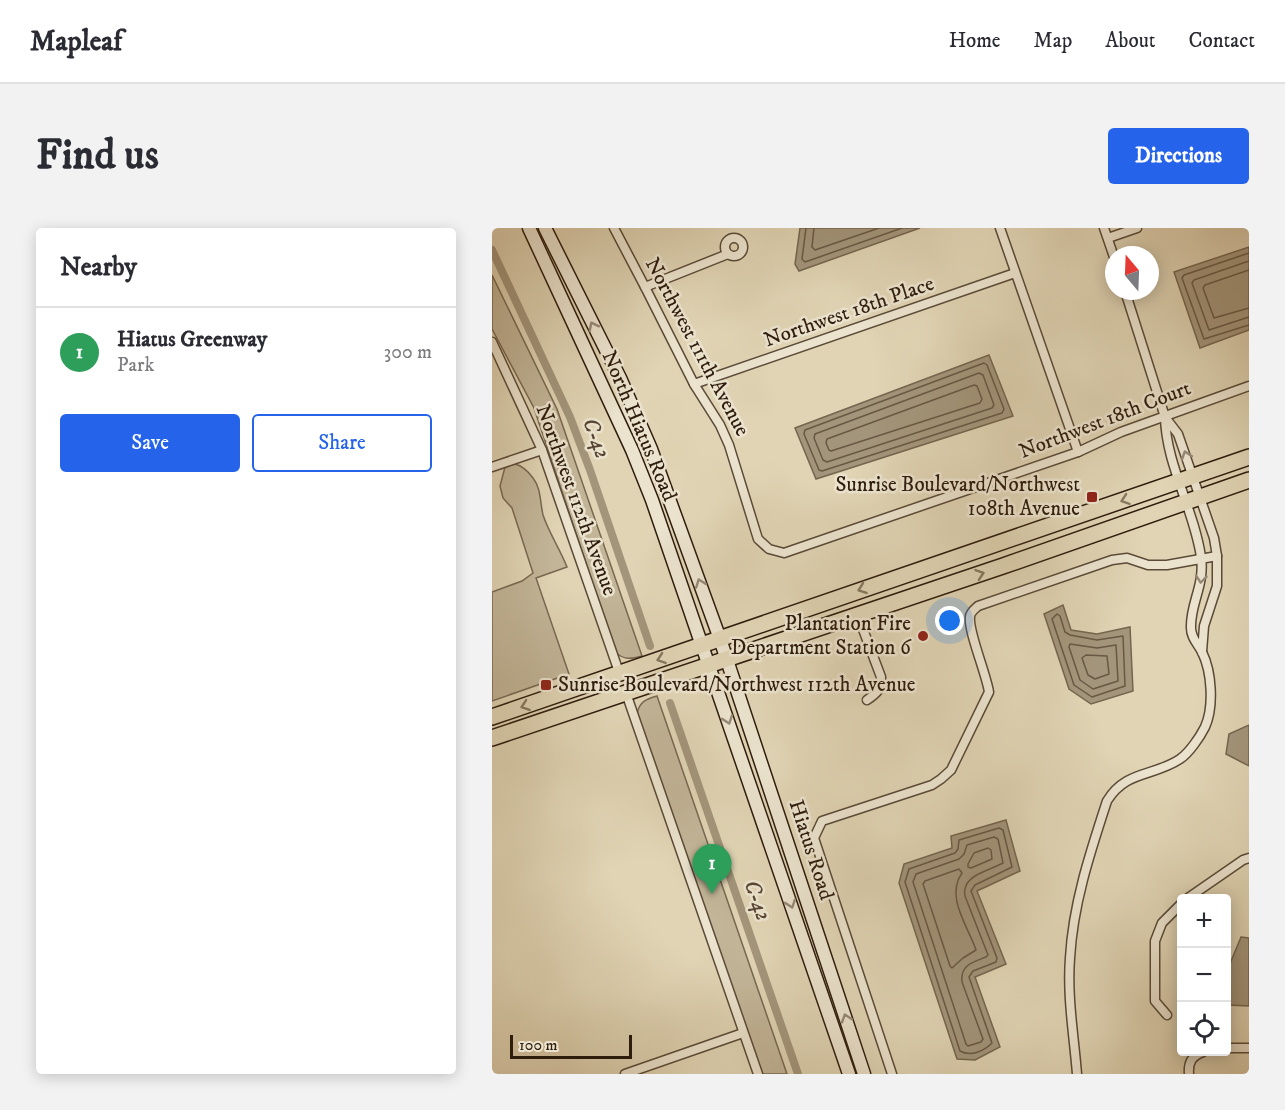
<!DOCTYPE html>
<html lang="en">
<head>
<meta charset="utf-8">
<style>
	:root { --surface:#fff; --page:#f2f2f3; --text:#2b2b33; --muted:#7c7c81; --line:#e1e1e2; --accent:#2563eb }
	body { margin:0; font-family:"IM FELL DW Pica",serif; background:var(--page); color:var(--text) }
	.controls { position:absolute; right:18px; bottom:18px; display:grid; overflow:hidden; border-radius:6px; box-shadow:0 3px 15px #0003 }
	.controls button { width:54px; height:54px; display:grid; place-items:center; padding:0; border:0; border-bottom:2px solid var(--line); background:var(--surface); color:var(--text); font:30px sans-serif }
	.compass { position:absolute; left:613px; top:18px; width:54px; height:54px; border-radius:50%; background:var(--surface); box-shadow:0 3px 15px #0003; rotate:341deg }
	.scale { position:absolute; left:18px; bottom:15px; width:122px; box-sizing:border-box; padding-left:6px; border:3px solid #2e1c0d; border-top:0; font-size:16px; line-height:21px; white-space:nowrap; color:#2e1c0d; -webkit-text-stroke:4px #ebe3ce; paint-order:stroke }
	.you { position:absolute; left:458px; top:393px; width:21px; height:21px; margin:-15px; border:4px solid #fff; border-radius:50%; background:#1a73e8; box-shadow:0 0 0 9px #1a73e833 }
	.badge { display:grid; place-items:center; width:39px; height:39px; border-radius:50%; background:var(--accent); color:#fff; font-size:20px; font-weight:700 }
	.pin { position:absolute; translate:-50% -50px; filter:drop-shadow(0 2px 3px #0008) }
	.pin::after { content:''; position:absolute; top:32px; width:21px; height:18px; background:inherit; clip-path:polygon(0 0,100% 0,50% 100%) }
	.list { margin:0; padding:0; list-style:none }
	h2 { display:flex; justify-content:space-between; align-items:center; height:78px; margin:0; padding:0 24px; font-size:26px }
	h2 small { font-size:20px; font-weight:400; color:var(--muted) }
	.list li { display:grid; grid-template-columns:39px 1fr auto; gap:18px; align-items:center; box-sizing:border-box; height:90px; padding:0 24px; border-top:2px solid var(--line) }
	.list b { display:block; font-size:22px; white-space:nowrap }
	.list p { margin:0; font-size:20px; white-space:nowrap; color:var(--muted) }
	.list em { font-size:20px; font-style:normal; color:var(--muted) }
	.actions { display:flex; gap:12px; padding:18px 24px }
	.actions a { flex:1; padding:14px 0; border:2px solid var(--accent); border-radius:6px; text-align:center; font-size:21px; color:var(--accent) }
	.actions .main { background:var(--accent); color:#fff }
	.icon { flex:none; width:33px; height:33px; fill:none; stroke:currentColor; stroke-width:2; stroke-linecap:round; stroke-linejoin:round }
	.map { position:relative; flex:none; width:757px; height:846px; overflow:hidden; border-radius:6px }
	header { display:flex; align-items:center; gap:36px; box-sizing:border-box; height:84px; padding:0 30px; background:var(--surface); border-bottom:2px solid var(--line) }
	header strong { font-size:28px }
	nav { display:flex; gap:33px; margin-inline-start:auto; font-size:21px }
	.intro { display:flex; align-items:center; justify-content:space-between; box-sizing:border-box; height:144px; padding:0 36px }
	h1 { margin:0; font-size:42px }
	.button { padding:15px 27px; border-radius:6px; background:var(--accent); color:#fff; font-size:21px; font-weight:700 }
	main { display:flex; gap:36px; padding:0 36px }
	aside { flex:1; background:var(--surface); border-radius:6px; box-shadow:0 3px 15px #0003 }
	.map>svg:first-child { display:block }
	.green { fill:#c2b598; stroke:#786852; stroke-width:1.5 }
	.water { fill:#a3957b; stroke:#74654f; stroke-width:1.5 }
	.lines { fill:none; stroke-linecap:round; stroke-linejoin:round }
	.shore { stroke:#685844; stroke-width:1.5 }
	.canal { stroke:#a3957b; stroke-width:8 }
	.street-casing { stroke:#5a4a37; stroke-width:11 }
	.secondary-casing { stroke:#2e1c0d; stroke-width:15 }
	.highway-casing { stroke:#2e1c0d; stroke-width:18 }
	.street { stroke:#ebe3ce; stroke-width:8 }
	.secondary { stroke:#ebe3ce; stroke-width:12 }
	.highway { stroke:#e0d4b4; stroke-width:15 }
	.oneway { stroke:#968977 }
	.oneway2 { stroke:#877860 }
	.poi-dot { fill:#8f2418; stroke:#ebe3ce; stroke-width:2 }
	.labels { text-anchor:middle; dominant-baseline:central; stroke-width:5; stroke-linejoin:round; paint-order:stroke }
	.street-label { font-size:21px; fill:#2e1c0d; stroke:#ebe3ce }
	.poi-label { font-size:21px; fill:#2e1c0d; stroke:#ebe3ce; text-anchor:end }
	.water-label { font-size:22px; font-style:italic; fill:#574634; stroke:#ebe3ce }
</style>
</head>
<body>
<header>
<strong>Mapleaf</strong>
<nav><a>Home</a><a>Map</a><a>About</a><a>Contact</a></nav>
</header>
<div class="intro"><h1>Find us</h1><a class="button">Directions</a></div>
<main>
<aside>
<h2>Nearby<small></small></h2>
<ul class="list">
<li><span class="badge" style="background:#2e9e5b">1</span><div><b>Hiatus Greenway</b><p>Park</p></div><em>300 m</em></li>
</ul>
<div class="actions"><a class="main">Save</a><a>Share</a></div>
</aside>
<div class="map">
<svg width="757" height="846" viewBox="0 0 757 846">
	<rect width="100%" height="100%" fill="#e0d4b4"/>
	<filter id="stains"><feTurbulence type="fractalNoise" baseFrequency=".00333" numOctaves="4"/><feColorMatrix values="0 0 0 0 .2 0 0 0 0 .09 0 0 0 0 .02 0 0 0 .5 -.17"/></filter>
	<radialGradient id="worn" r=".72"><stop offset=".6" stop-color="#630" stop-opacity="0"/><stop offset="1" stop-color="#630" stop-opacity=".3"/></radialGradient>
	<g class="green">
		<path d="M 0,47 L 65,181 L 150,428 C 139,431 133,432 124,425 L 42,180 L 0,101 Z"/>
		<path d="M 23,236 C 31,238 36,243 41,250 C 49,260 48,274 51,287 C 57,305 68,321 75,339 L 44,350 L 77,446 L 0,473 L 0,364 L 30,353 L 41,345 L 20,280 L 11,270 L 8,258 L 13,239 Z"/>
		<path d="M 165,468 L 295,846 L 269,846 L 145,486 C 147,474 154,471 165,468 Z"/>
	</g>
	<g class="water">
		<polygon points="308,0 428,0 307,43 303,36"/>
		<polygon points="757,19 757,102 708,120 682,44"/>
		<polygon points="497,127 521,188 324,251 303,200"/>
		<polygon points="571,377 579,402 605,406 638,399 641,463 599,476 577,461 552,386"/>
		<polygon points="757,497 757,538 734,526 737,506"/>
		<polygon points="514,592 528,643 485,663 514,736 483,749 508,819 483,832 465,831 407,655 412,636 460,620 459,608"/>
		<polygon points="749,709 757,710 757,778 735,777 735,743"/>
	</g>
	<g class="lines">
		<g class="shore">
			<polyline points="314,0 310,31 313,34 410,0"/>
			<polyline points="322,0 320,19 323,22 387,0"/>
			<polyline points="757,25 692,47 690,50 712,111 757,97"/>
			<polyline points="757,33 702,52 700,55 717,102 757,89"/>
			<polyline points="757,42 713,57 711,60 722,90 757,80"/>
			<polygon points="492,135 495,137 512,181 510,185 330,243 327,242 312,206 313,202"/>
			<polygon points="487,145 491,147 502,177 500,180 335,234 331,232 322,210 323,206"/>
			<polygon points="482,157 485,158 490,171 488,175 339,223 337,222 334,215 335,211"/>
			<polygon points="565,386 568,388 573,404 578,407 605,412 631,408 633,458 600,469 582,457 560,391"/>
			<polygon points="578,416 605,420 624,417 626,453 601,461 588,452 577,419"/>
			<polygon points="594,427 615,428 617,446 603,451 596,447 590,430"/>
			<path d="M 507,600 L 511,602 L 520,639 L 483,657 L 479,663 L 505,730 L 504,734 L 481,743 L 477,749 L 500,815 C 492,823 479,829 468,823 L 413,654 L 417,641 L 463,625 L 466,621 L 467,612 Z"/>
			<path d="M 502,609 L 506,611 L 511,635 C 497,643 469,647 473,668 L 496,727 L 494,729 C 481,734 468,737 470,754 L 491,811 L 489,814 L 476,818 L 474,816 L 421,654 L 424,646 L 467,631 L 472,626 L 475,617 Z"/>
			<polygon points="496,620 499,622 500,631 479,640 476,639 476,636 482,625"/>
			<path d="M 467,641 L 470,645 C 453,669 476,698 484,722 L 471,730 L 460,740 L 458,738 L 431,656 L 433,653 Z"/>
		</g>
		<g class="canal">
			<polyline points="0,22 78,189 98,242 158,418"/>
			<polyline points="178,475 306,846"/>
		</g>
		<defs>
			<g id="street">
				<polyline points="122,0 153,59 202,156 228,197 237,217 266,311 277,321 292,325 586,224 629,204 757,158"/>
				<polyline points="508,0 586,224"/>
				<polyline points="612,0 622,29"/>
				<circle cx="242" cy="19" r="9"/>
				<polyline points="616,10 645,0"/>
				<polyline points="153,59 236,26"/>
				<polyline points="0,114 50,222 127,444"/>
				<polyline points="202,156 523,45"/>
				<polyline points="673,189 686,206 722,310 725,328 725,358 712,398 710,424"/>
				<polyline points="0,239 50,222"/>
				<path d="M 366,388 L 389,449 C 389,462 385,465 375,472"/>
				<polyline points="134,465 266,846"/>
				<polyline points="696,670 751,632 757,630"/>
				<polyline points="675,787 663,773 663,713 670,695 690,675"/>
				<polyline points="734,820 757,820"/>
				<polyline points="133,846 251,805"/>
				<path d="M 400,846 L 322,610 L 330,593 L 440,557 L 449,551 L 459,542 L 497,464 C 494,445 476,403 478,389 C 478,384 483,381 486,378 L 620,332 L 635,330 L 656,337 L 675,337 L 725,328"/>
				<path d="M 585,846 C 582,808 575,769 578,730 C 581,676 598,625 615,573 C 634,542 661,549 688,531 C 697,525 708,509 713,499 C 722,479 720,444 710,424 C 706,416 699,410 699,400 C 698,375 713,358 709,329 C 702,281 674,237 673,189 L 633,63"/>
				<path d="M 697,846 C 696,834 700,828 711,824"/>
			</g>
			<g id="secondary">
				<polyline points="37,0 140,222 160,272 357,846"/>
				<polyline points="53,0 128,150 159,221 228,411 372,846"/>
			</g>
			<g id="highway">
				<polyline points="0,489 757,229"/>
				<polyline points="0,510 511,338 757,252"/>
			</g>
		</defs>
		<use href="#street" class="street-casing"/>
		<use href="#secondary" class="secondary-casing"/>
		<use href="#highway" class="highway-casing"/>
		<use href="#street" class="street"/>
		<use href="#secondary" class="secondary"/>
		<use href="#highway" class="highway"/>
	</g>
	<defs><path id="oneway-chevron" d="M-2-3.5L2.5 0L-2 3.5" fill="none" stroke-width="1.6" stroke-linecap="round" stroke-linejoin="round" transform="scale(1.5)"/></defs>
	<g class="oneway">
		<use href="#oneway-chevron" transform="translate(101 98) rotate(-117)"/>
		<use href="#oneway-chevron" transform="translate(694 227) rotate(-108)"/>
		<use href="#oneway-chevron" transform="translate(709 351) rotate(96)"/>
		<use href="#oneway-chevron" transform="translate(208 355) rotate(-110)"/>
		<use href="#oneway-chevron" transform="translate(236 492) rotate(71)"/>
		<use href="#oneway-chevron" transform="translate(299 676) rotate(71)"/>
		<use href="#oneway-chevron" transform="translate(354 790) rotate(-108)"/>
	</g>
	<g class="oneway2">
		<use href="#oneway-chevron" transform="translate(633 272) rotate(161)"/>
		<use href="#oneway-chevron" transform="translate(488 346) rotate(-19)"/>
		<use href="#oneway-chevron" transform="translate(370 361) rotate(160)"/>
		<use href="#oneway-chevron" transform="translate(169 431) rotate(161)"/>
		<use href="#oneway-chevron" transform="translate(33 478) rotate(161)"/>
	</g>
	<g class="poi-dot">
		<rect x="594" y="263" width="12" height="12" rx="3"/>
		<circle cx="431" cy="408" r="6"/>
		<rect x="48" y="451" width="12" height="12" rx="3"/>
	</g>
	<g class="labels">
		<g class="street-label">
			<text transform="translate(357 84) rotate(-19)">Northwest 18th Place</text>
			<text transform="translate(205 119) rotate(62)">Northwest 111th Avenue</text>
			<text transform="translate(613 192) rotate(-21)">Northwest 18th Court</text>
			<text transform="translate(147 198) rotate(67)">North Hiatus Road</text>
			<text transform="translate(84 272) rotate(70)">Northwest 112th Avenue</text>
			<text transform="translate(319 622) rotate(72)">Hiatus Road</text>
		</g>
		<g class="poi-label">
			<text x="588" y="257">Sunrise Boulevard/Northwest<tspan x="588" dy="24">108th Avenue</tspan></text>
			<text x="419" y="396">Plantation Fire<tspan x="419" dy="24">Department Station 6</tspan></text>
			<text x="66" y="457" text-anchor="start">Sunrise Boulevard/Northwest 112th Avenue</text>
		</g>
		<g class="water-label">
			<text transform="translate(104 210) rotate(70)">C-42</text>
			<text transform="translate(265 672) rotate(71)">C-42</text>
		</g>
	</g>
	<rect width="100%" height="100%" filter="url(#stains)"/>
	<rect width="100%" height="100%" fill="url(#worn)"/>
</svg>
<div class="controls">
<button>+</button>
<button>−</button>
<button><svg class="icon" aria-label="locate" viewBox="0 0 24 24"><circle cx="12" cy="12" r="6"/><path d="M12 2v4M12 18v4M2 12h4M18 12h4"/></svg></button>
</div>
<svg class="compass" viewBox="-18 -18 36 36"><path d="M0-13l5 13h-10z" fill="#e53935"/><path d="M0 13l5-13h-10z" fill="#7c7c81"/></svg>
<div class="scale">100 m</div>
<div class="you"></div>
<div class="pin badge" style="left:220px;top:666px;background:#2e9e5b">1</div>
</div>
</main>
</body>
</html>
